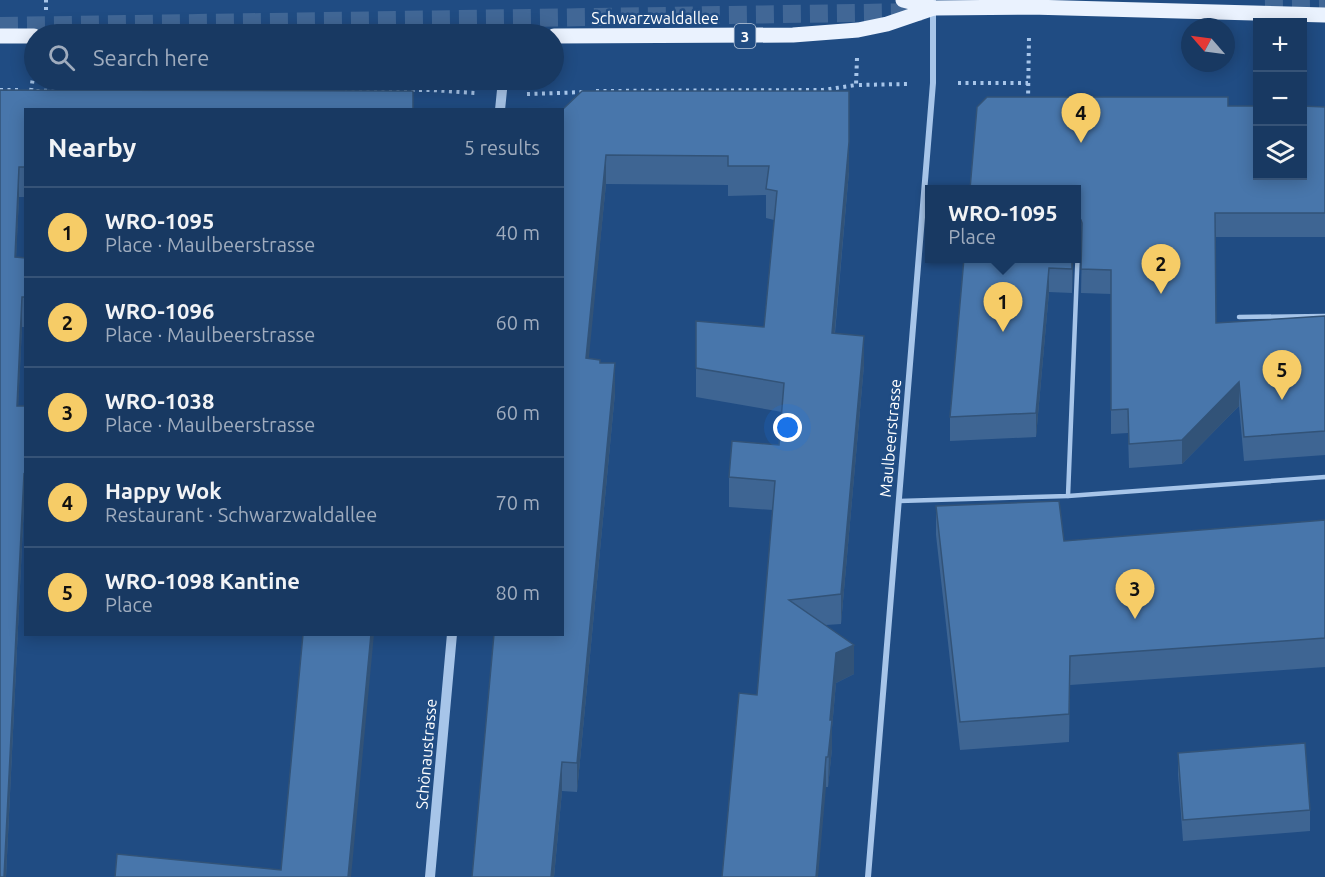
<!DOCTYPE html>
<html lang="en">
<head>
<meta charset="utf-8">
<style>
	:root { --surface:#183962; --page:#214068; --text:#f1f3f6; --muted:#9facbe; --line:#365377; --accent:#f6cc67 }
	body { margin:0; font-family:Ubuntu,sans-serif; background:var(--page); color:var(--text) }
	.controls { position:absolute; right:18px; top:18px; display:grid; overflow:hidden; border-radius:0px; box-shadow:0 3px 15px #0003 }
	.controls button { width:54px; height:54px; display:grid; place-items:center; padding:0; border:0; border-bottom:2px solid var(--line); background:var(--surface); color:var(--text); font:30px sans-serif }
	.compass { position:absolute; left:1181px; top:18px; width:54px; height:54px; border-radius:50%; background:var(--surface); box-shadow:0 3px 15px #0003; rotate:298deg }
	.you { position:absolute; left:788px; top:428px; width:21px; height:21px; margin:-15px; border:4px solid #fff; border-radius:50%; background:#1a73e8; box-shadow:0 0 0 9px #1a73e833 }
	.badge { display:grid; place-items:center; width:39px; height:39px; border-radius:50%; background:var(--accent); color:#111; font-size:20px; font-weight:700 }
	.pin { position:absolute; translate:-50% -50px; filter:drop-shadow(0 2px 3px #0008) }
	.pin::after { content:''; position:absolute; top:32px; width:21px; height:18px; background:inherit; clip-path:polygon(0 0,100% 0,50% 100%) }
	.popup { position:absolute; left:925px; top:185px; width:156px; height:78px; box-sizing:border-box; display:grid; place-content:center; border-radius:0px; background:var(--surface); filter:drop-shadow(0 2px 4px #0005); font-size:20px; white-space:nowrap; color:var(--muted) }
	.popup b { font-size:22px; color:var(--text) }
	.popup::after { content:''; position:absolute; left:50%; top:100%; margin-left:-12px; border:12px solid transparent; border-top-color:var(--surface) }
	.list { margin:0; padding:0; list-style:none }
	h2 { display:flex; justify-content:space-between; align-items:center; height:78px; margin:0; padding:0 24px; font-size:26px }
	h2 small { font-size:20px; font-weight:400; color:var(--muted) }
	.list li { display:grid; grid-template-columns:39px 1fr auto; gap:18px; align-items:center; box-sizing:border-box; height:90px; padding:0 24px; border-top:2px solid var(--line) }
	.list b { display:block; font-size:22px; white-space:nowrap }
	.list p { margin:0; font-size:20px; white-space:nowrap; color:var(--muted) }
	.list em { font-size:20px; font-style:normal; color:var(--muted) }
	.icon { flex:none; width:33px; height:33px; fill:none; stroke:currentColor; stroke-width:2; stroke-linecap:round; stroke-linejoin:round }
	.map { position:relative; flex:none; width:1325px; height:877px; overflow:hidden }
	.search { position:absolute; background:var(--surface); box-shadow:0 3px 15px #0003; left:24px; top:24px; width:540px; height:66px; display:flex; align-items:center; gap:15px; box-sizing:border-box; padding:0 21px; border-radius:33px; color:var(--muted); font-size:22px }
	.panel { position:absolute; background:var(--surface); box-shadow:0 3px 15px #0003; left:24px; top:108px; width:540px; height:528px; border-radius:0px }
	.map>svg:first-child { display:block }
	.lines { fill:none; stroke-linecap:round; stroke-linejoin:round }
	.motorway-tunnel { stroke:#416796; stroke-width:18; stroke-dasharray:18 9; stroke-linecap:butt }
	.path { stroke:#a7c5e9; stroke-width:4; stroke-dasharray:3 4.5; stroke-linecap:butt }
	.service { stroke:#a7c5e9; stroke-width:4.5 }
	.minor { stroke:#a7c5e9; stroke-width:6 }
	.tertiary { stroke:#a7c5e9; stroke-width:10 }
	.primary { stroke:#eaf2fe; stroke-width:15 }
	.wall { fill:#3e6593 }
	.shaded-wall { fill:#325378 }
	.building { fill:#4876ab; stroke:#325378; stroke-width:1.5 }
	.labels { text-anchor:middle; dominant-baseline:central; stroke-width:5; stroke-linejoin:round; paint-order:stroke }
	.shield { fill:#204c83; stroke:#bcc9da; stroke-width:1.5 }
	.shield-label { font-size:15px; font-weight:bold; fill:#fff }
	.street-label { font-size:16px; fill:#fff; stroke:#204c83 }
</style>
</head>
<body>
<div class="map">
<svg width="1325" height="877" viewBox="0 0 1325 877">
	<rect width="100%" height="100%" fill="#204c83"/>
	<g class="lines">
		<g class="motorway-tunnel">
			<polyline points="1265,7 1325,6"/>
			<polyline points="0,26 922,12"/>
		</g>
		<g class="path">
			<polyline points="46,10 46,0"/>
			<polyline points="857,58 856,85 908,84"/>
			<polyline points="958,83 1028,83"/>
			<polyline points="0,90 22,90"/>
			<polyline points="29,91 264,89 432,90 475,93"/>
			<polyline points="31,91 34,70"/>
			<polyline points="596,91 823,90 856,85"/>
			<polyline points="527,94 586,92"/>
			<polyline points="1028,101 1029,37"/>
		</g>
		<g class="service">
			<polyline points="1239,317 1325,316"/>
			<polyline points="1068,496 1078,247"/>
			<polyline points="899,501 1068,496 1325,477"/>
		</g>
		<polyline class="minor" points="868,877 933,83 933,0"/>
		<g class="tertiary">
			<polyline points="500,110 503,80"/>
			<polyline points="430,877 452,634"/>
		</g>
		<g class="primary">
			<polyline points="903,0 934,8 1030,7 1325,15"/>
			<polyline points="0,36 34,36"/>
			<polyline points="554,36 793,35 858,30 887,24 934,8"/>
		</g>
	</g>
	<g class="wall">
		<polygon points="0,90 26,110 26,197 19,197 16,257 26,258 26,327 22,327 18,406 26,406 26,504 24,504 6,877 0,877"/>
		<polygon points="1228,106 1325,107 1325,237 1215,237 1216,323 1325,316 1325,455 1244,461 1239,406 1182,464 1129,468 1128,433 1111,434 1111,294 1081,293 1082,245 1081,244 1077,243 1077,189"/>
		<polygon points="562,110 849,171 835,333 864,365 841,624 826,625 854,674 836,683 832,728 832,749 828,787 826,787 757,695 773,510 729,507 729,477 779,445 782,412 696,397 696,321 764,327 774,220 766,218 766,195 728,196 728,185 606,184 588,358 600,363 615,393 577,792 562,791 554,877 472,877"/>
		<polygon points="964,258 1073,258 1072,293 1049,292 1036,437 950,441 950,417"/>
		<polygon points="936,506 1064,541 1325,520 1325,667 1070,685 1069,742 960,750 936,535"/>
		<polygon points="1178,753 1310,810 1310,831 1183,841 1178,774"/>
	</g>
	<g class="shaded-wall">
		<polygon points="849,91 849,171 832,362 832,333"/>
		<polygon points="606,155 606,184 586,387 586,358"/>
		<polygon points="19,167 19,197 15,286 15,257"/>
		<polygon points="1072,258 1073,258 1072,293"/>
		<polygon points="1049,268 1049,292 1036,437 1036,413"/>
		<polygon points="22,297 22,327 17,435 17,406"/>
		<polygon points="864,336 864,365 841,624 841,594"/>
		<polygon points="615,363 615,393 577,792 577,763"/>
		<polygon points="1239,382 1239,406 1182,464 1182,440"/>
		<polygon points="24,474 24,504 6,877 4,877"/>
		<polygon points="371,634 374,634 351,877 348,877"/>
		<polygon points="854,645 854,674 836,683 832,728 832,749 828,787 830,720 836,653"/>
		<polygon points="1070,656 1070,685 1069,742 1069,714"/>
		<polygon points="826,757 826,787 818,877 816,877"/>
		<polygon points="562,762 562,791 554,877 551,877"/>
	</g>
	<g class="building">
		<polygon points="0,90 413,91 413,110 26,110 26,167 19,167 15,257 26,258 26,297 22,297 17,406 26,406 26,475 24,474 4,877 0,877"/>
		<polygon points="582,91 849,91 849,142 832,333 864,336 841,594 789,600 854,645 836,653 830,720 832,720 828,757 826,757 816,877 722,877 739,693 757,695 775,481 729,477 732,441 779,445 784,383 696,368 696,321 764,327 777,191 766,189 769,166 728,166 728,156 606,155 586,358 600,360 600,363 615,363 577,763 562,762 551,877 472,877 494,634 562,634 562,110"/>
		<polygon points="987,97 1228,97 1228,106 1257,106 1257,176 1302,176 1302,106 1325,107 1325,213 1215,213 1216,323 1325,316 1325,431 1244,437 1239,382 1182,440 1129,444 1128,409 1111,410 1111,270 1081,269 1082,223 1081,220 1077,219 1077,189 970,189 977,107"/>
		<polygon points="964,258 1072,258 1072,269 1049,268 1036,413 950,417"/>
		<polygon points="1059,501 1064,541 1325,520 1325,638 1070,656 1069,714 960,722 936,506"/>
		<polygon points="303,634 371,634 348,877 115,877 117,854 281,870"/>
		<polygon points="1305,743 1310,810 1183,820 1178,753"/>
	</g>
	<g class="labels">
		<rect class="shield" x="734.5" y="24" width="21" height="24" rx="4.5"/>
		<g class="shield-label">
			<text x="745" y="36">3</text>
		</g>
		<g class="street-label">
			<text x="655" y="18">Schwarzwaldallee</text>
			<text transform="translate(890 438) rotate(-85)">Maulbeerstrasse</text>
			<text transform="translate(426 754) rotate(-85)">Schönaustrasse</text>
		</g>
	</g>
</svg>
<div class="controls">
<button>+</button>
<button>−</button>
<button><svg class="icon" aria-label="layers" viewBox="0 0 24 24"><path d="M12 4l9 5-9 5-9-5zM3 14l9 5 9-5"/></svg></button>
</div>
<svg class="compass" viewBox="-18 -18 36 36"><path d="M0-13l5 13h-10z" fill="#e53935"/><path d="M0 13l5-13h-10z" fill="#9facbe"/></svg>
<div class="you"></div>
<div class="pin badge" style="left:1003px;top:332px">1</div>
<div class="popup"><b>WRO-1095</b>Place</div>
<div class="pin badge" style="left:1161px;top:294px">2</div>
<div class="pin badge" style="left:1135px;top:619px">3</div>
<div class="pin badge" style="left:1081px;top:143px">4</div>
<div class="pin badge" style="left:1282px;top:400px">5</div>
<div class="search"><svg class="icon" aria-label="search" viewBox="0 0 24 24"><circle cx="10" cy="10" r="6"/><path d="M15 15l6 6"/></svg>Search here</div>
<section class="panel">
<h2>Nearby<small>5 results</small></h2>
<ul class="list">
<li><span class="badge">1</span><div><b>WRO-1095</b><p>Place · Maulbeerstrasse</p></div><em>40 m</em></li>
<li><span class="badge">2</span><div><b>WRO-1096</b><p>Place · Maulbeerstrasse</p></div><em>60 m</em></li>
<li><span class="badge">3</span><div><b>WRO-1038</b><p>Place · Maulbeerstrasse</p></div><em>60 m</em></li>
<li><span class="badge">4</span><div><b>Happy Wok</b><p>Restaurant · Schwarzwaldallee</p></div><em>70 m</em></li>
<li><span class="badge">5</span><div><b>WRO-1098 Kantine</b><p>Place</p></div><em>80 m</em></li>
</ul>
</section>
</div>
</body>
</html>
